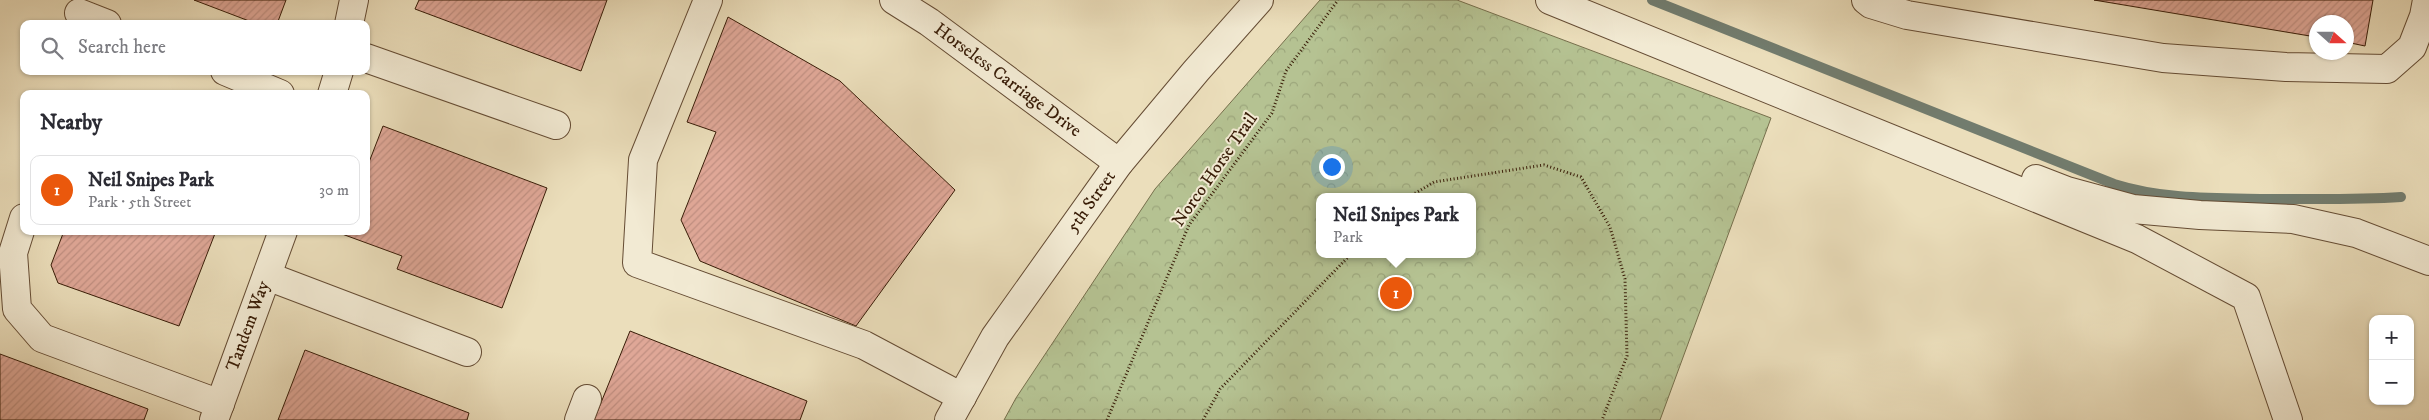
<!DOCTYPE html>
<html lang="en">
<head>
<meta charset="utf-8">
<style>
	:root { --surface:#fff; --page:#f7f7f7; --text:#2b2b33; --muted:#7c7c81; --line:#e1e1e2; --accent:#ea580c }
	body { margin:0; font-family:"IM FELL DW Pica",serif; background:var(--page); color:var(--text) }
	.controls { position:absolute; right:15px; bottom:15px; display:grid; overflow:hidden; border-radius:10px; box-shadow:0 1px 4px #0004 }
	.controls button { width:45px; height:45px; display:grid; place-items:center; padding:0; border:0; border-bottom:1px solid var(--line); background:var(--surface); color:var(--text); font:25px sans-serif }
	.compass { position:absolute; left:2309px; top:15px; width:45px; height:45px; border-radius:50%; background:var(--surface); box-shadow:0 1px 4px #0004; rotate:111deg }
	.you { position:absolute; left:1331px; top:166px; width:18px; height:18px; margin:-12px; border:4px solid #fff; border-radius:50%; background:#1a73e8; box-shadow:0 0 0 8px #1a73e833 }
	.badge { display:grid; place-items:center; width:32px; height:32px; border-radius:50%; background:var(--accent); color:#fff; font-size:16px; font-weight:700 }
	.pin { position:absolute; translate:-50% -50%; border:2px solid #fff; box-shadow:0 1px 5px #0006 }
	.popup { position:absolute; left:1316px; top:193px; width:160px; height:65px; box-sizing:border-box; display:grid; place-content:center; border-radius:10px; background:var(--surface); filter:drop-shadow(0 1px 4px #0005); font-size:16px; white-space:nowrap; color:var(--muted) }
	.popup b { font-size:19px; color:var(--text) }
	.popup::after { content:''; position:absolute; left:50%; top:100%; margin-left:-10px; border:10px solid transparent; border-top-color:var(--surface) }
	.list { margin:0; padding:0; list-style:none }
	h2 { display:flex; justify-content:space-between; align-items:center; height:65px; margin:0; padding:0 20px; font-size:21px }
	h2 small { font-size:16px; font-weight:400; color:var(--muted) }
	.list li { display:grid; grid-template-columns:32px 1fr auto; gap:15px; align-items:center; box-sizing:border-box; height:70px; margin:0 10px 10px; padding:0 10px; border:1px solid var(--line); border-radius:10px }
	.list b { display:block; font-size:19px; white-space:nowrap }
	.list p { margin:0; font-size:16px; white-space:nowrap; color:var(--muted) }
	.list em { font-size:16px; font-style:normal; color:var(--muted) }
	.icon { flex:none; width:28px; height:28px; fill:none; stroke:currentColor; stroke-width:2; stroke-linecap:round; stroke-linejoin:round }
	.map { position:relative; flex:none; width:2429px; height:420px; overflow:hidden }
	.search { position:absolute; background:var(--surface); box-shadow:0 1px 4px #0004; left:20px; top:20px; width:350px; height:55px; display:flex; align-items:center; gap:12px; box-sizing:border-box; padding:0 18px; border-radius:10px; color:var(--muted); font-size:19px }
	.panel { position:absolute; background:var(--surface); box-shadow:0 1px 4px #0004; left:20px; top:90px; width:350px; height:145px; border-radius:10px }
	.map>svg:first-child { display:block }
	.park { fill:url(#park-crowns); stroke:#766f4c; fill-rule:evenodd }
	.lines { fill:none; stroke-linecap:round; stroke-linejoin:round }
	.stream { stroke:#727c6e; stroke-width:10 }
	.building { fill:url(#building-hatch); stroke:#381c07 }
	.minor-casing { stroke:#654c34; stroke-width:30 }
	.path { stroke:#381c07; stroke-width:3; stroke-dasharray:1 2.5; stroke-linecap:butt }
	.minor { stroke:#f2ead3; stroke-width:28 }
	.labels { text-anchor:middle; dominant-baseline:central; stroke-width:4; stroke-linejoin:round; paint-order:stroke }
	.street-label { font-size:18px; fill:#381c07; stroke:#f2ead3 }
</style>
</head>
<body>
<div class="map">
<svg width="2429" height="420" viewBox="0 0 2429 420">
	<defs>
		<pattern id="park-crowns" width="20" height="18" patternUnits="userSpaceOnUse" patternTransform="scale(1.25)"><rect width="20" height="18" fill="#b5c292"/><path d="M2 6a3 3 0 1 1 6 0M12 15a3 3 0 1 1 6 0" fill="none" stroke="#9ca67c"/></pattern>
		<pattern id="building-hatch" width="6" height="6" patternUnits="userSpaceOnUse" patternTransform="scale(1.25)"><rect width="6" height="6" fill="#dfa797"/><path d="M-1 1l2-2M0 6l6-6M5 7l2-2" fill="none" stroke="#c08f81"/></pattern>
	</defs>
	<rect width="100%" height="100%" fill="#ebdebb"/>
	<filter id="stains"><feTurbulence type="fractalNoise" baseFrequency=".004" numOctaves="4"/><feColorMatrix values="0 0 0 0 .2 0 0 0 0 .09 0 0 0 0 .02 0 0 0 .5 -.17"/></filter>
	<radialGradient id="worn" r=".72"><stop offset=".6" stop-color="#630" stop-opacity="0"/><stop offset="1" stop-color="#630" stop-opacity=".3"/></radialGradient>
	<path class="park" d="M 1320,0 L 1457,0 L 1771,118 L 1660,420 L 1004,420 L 1016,398 L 1155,189 ZM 1320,197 L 1472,197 L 1472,254 L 1320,254 Z"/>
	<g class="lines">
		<path class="stream" d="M 1652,0 L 2114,184 C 2165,200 2216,198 2270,199 C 2314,199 2357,200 2401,197"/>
	</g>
	<g class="building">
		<polygon points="194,0 286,0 277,24 257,24"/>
		<polygon points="419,0 607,0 581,71 415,9"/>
		<polygon points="2094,0 2373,0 2365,46 2346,42 2346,22 2316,22 2316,37"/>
		<polygon points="728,17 840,81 955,190 856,326 700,261 681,220 716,132 687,122"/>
		<polygon points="383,126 547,188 502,308 397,269 402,256 342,234 343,231 366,231 366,170"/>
		<polygon points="64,231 216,231 179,326 58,283 51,265"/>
		<polygon points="630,331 807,401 800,420 594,420"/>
		<polygon points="305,350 469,413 467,420 278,420"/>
		<polygon points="0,354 148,409 144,420 0,420"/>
	</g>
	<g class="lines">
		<defs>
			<g id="minor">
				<polyline points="708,0 643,160 637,263 864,345 962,397"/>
				<path id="s1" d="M 894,0 L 929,22 L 1119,163"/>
				<polyline points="1550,0 2137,239 2246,297 2288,420"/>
				<polyline points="1866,0 1871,4 1907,15 2163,58 2286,67 2387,69 2412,47 2424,16 2427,0"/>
				<polyline points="79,13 107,24"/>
				<polyline points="349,24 354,0"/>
				<polyline points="366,58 556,125"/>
				<polyline points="225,71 280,94"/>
				<polyline points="332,94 339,71"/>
				<polyline points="2036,179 2067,191 2133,209 2200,215 2293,219 2356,233 2429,261"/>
				<polyline points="24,218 13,253 17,309 42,338 220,404"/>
				<polyline points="267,276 467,352"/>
				<path id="s2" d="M 214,420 L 283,231"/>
				<polyline points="579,420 587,399"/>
				<path id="s3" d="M 949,420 L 995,337 L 1119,163 L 1196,71 L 1259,0"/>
			</g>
		</defs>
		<use href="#minor" class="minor-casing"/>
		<g class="path">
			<polyline points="1409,197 1434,182 1544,165 1581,177 1610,227 1625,279 1627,356 1602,420"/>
			<polyline points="1107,420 1189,225 1272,113 1286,71 1338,0"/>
			<polyline points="1203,420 1220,389 1351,254"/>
		</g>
		<use href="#minor" class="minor"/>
	</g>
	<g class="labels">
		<g class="street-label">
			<text stroke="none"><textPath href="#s1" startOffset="139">Horseless Carriage Drive</textPath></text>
			<text transform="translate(1215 170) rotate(-55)">Norco Horse Trail</text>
			<text stroke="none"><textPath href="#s3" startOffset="261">5th Street</textPath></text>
			<text stroke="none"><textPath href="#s2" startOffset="100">Tandem Way</textPath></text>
		</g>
	</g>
	<rect width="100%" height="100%" filter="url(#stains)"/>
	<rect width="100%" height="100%" fill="url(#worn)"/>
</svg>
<div class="controls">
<button>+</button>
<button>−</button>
</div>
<svg class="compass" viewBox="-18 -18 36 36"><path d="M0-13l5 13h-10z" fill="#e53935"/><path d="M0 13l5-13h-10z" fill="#7c7c81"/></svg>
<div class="you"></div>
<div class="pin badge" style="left:1396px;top:293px">1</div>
<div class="popup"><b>Neil Snipes Park</b>Park</div>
<div class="search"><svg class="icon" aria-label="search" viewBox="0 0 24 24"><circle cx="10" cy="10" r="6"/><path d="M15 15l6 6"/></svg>Search here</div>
<section class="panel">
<h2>Nearby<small></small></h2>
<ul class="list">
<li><span class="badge">1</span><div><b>Neil Snipes Park</b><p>Park · 5th Street</p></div><em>30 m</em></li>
</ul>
</section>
</div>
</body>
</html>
